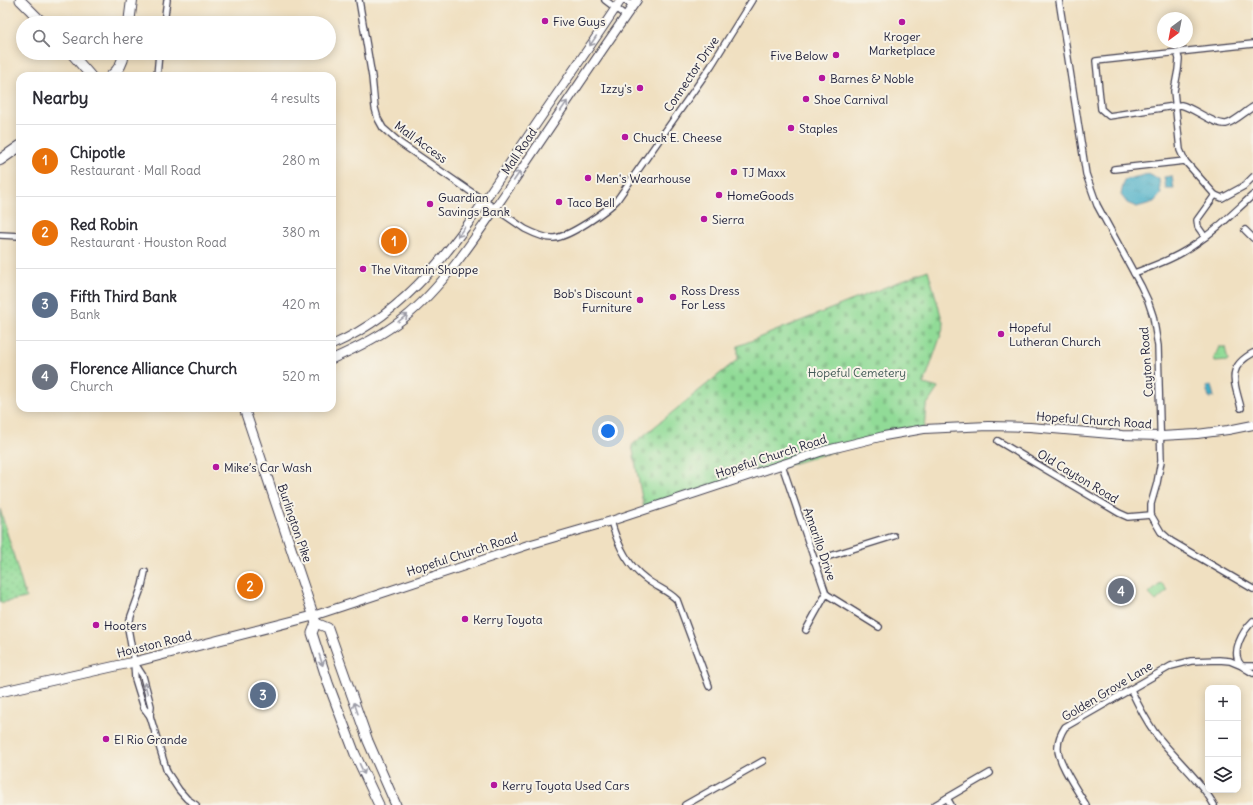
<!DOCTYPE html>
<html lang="en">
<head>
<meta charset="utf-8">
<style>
	:root { --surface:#fff; --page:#f2f2f3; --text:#2b2b33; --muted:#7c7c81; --line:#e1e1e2; --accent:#b5179e }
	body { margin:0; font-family:Delius,sans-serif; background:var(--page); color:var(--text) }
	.controls { position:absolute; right:12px; bottom:12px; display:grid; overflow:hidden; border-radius:8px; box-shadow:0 2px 10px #0003 }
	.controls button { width:36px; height:36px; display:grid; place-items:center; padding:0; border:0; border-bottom:1px solid var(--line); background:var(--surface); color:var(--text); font:20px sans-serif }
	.compass { position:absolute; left:1157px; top:12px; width:36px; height:36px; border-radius:50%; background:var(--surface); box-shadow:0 2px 10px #0003; rotate:212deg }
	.you { position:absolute; left:608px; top:431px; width:14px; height:14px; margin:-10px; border:3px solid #fff; border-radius:50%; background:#1a73e8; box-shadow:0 0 0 6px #1a73e833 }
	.badge { display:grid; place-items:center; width:26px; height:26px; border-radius:50%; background:var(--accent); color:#fff; font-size:13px; font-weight:700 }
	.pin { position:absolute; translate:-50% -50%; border:2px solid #fff; box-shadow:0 1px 4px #0006 }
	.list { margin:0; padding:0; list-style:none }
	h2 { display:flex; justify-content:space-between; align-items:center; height:52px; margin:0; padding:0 16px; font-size:17px }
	h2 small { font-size:13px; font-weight:400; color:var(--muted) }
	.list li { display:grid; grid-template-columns:26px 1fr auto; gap:12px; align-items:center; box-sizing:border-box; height:72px; padding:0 16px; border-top:1px solid var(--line) }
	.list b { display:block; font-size:15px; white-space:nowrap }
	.list p { margin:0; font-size:13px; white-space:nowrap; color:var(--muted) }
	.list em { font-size:13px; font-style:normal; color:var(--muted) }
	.icon { flex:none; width:22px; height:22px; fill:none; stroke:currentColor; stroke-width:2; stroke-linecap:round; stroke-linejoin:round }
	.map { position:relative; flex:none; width:1253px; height:805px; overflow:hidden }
	.search { position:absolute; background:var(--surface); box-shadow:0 2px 10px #0003; left:16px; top:16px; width:320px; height:44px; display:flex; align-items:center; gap:10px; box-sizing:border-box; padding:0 14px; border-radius:22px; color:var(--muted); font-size:15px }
	.panel { position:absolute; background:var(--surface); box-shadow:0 2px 10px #0003; left:16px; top:72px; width:320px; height:340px; border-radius:12px }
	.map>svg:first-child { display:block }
	.grass { fill:url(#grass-dots); stroke:#5a7e69 }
	.cemetery { fill:url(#cemetery-stones); stroke:#5a7e69 }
	.park { fill:url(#park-tufts); stroke:#5a7e69 }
	.water { fill:url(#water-ripples); stroke:#356881 }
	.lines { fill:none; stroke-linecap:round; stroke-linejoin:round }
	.street-casing { stroke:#413e4f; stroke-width:8 }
	.secondary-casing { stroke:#413e4f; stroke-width:10 }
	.primary-casing { stroke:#413e4f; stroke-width:11 }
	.highway-casing { stroke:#413e4f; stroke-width:12 }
	.street { stroke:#fff; stroke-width:5.5 }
	.secondary { stroke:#fff; stroke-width:8 }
	.primary { stroke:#fff; stroke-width:9 }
	.highway { stroke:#fff; stroke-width:10 }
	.oneway { stroke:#9c9ca7 }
	.poi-dot { fill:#b5179e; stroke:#f7f3e8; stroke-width:1.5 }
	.labels { text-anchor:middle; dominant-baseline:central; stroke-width:4; stroke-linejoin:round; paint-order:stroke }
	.poi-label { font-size:12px; fill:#22223b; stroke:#f7f3e8; text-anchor:start }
	.street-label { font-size:12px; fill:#22223b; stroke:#f7f3e8 }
	.park-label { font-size:12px; fill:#435a57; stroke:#f7f3e8 }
</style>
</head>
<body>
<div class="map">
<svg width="1253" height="805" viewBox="0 0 1253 805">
	<defs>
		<pattern id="grass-dots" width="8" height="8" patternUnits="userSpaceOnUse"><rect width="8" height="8" fill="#91db97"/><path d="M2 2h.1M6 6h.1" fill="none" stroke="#7dbc83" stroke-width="1.8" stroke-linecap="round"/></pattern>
		<pattern id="cemetery-stones" width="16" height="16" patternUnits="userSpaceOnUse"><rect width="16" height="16" fill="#91db97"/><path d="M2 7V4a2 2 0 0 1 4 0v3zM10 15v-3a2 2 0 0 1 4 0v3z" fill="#7dbc83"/></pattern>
		<pattern id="park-tufts" width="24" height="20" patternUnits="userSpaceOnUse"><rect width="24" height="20" fill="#91db97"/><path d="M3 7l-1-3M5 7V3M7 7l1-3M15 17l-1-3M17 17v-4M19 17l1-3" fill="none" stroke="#7dbc83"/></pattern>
		<pattern id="water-ripples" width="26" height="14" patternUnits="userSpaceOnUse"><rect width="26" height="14" fill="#48afc7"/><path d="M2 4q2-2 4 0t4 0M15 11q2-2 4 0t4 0" fill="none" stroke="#3c8ea3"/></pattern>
	</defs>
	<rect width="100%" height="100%" fill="#f7f3e8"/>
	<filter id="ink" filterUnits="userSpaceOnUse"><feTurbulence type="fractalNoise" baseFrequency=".025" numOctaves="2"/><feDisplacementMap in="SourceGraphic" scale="8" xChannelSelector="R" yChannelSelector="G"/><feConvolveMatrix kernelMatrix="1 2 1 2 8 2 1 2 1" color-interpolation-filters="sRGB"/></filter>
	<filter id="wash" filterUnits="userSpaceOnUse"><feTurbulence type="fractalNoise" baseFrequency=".012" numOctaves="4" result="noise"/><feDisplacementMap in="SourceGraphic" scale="16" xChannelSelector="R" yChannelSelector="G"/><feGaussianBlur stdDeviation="0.9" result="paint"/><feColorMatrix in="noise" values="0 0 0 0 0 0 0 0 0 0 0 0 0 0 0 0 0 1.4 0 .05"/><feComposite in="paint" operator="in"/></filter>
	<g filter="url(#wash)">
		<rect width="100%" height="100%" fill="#f0e0c1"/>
		<polygon class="grass" points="0,509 26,598 0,603"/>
		<polygon class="cemetery" points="928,270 944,326 924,384 938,388 926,406 924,429 884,436 644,509 632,445 738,359 738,346"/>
		<g class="park">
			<polygon points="1219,347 1225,347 1228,361 1215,362 1214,358"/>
			<polygon points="1161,583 1168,590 1156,601 1149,594"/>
		</g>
		<g class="water">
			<polygon points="1148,174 1159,179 1161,194 1154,202 1137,207 1127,203 1121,195 1124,180"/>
			<polygon points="1172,176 1174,189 1166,189 1164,177"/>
			<polygon points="1211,385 1214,397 1209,398 1206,387"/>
		</g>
	</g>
	<g filter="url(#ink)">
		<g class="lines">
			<defs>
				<g id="street">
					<path d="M 359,0 L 372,77 L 375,108 L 378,119 L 383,128 L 400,143 L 525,229 C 533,233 545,239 554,238 C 569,237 607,211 617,200 L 711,66 L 752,0"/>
					<polyline points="605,0 626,16"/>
					<polyline points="624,0 633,6"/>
					<polyline points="1059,0 1086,174 1097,205 1141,286 1148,301 1153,316 1158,346 1161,461 1157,483 1151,504 1151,515 1161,532 1171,541 1253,589"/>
					<polyline points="164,23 167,0"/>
					<path d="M 1253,44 L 1096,61 L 1101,109 L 1109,116 L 1181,105 C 1194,108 1214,125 1226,124 C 1233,123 1246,111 1253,107"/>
					<polyline points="1177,52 1179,59 1178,70 1174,91 1180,150 1185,161"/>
					<polyline points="157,76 159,53"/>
					<polyline points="1114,169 1185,161 1215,195 1222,198 1244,186 1253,177"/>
					<polyline points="1245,230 1253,238"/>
					<polyline points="0,235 20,236"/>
					<polyline points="1205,237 1198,227 1197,220 1215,195"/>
					<path d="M 1134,273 C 1151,267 1168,261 1183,252 C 1209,237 1231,215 1253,195"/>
					<path d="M 1241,408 C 1235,383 1225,368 1253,353"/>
					<polyline points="998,441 1119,513 1128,517 1151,515"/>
					<polyline points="782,465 826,594 879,627"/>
					<path d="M 611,521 C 617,543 628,566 646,579 C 656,587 669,591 677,600 L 709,686"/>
					<polyline points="814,561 894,536"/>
					<polyline points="145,572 142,586 131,616 128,628 134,662 135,679 144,708 150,716"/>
					<path d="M 1253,621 C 1243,631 1229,653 1242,666 C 1245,669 1250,671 1253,673"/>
					<polyline points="806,630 826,594"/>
					<polyline points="134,662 143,676 151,706 150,716 167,772 179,790 187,799 196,805"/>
					<path d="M 1131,690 C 1138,705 1146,720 1155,733 C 1174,758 1199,778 1214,805"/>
					<polyline points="947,798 951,805"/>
					<polyline points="685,805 763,761"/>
					<polyline points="935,805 990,773"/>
					<path d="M 1086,805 C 1079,793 1056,760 1058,747 C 1058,739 1061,733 1065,727 L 1171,666 L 1191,661 L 1219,660 L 1230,661 L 1242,666 L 1253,666"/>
				</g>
				<g id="secondary">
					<path d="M 332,345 C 420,307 468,224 520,148 C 553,99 588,50 621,0"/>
					<path d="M 332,359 C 357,348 381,336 403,319 C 445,286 481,229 511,185 C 553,123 594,61 637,0"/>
					<polyline points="313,616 528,545 611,521 823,451 884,436 924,429 988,426 1030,427 1122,435 1161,436 1197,434 1228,430 1253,425"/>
				</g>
				<g id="primary">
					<polyline points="20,0 43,23"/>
					<polyline points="71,53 91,76"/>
					<polyline points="244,408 316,623 312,633 328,683 355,754 379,805"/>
					<polyline points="316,623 328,628 368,741 396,805"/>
					<polyline points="0,692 134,662 313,616"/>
				</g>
				<g id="highway">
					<polyline points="129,23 132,0"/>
					<path d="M 111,76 C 119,70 123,63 124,53"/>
					<polyline points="0,160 20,146"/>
				</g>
			</defs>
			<use href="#street" class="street-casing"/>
			<use href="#secondary" class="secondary-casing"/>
			<use href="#primary" class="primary-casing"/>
			<use href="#highway" class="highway-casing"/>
			<use href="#street" class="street"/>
			<use href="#secondary" class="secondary"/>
			<use href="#primary" class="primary"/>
			<use href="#highway" class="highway"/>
		</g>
		<defs><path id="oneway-shaft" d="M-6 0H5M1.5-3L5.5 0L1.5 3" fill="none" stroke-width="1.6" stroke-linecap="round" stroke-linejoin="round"/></defs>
		<g class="oneway">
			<use href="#oneway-shaft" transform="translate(593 41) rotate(124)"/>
			<use href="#oneway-shaft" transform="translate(564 106) rotate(-56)"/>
			<use href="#oneway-shaft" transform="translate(517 176) rotate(-56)"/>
			<use href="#oneway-shaft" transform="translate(461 232) rotate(126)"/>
			<use href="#oneway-shaft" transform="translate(403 318) rotate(-38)"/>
			<use href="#oneway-shaft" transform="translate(321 660) rotate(72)"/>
			<use href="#oneway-shaft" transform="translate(146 688) rotate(-104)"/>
			<use href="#oneway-shaft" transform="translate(356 708) rotate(-109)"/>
			<use href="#oneway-shaft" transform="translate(362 769) rotate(65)"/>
		</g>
	</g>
	<g class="poi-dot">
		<circle cx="545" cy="21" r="4"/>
		<circle cx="902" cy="22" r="4"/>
		<circle cx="836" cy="55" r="4"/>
		<circle cx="822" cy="78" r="4"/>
		<circle cx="640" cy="88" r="4"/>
		<circle cx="806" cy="99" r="4"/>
		<circle cx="791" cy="128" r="4"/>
		<circle cx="625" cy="137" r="4"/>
		<circle cx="734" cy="172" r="4"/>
		<circle cx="588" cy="178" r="4"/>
		<circle cx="719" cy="195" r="4"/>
		<circle cx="559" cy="202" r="4"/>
		<circle cx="430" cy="204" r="4"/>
		<circle cx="704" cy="219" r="4"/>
		<circle cx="363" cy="269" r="4"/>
		<circle cx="673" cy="297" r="4"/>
		<circle cx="640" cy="300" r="4"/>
		<circle cx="1001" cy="334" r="4"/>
		<circle cx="216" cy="467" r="4"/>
		<circle cx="465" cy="619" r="4"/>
		<circle cx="96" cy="625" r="4"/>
		<circle cx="106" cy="739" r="4"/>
		<circle cx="494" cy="785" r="4"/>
	</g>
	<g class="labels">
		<g class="poi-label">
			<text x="553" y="21">Five Guys</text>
			<text x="902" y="36" text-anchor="middle">Kroger<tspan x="902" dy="14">Marketplace</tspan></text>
			<text x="828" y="55" text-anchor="end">Five Below</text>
			<text x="830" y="78">Barnes &amp; Noble</text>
			<text x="632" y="88" text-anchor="end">Izzy's</text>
			<text x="814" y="99">Shoe Carnival</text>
			<text x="799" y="128">Staples</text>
			<text x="633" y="137">Chuck E. Cheese</text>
			<text x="742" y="172">TJ Maxx</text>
			<text x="596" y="178">Men's Wearhouse</text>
			<text x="727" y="195">HomeGoods</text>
			<text x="438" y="197">Guardian<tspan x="438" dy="14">Savings Bank</tspan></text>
			<text x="567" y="202">Taco Bell</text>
			<text x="712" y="219">Sierra</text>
			<text x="371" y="269">The Vitamin Shoppe</text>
			<text x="681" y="290">Ross Dress<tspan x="681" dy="14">For Less</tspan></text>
			<text x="632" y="293" text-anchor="end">Bob's Discount<tspan x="632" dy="14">Furniture</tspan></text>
			<text x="1009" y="327">Hopeful<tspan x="1009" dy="14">Lutheran Church</tspan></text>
			<text x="224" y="467">Mike’s Car Wash</text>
			<text x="473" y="619">Kerry Toyota</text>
			<text x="104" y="625">Hooters</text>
			<text x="114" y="739">El Rio Grande</text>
			<text x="502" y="785">Kerry Toyota Used Cars</text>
		</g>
		<g class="street-label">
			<text transform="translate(691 74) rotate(-56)">Connector Drive</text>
			<text transform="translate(421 142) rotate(36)">Mall Access</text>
			<text transform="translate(519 151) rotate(-56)">Mall Road</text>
			<text transform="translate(1146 362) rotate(-94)">Cayton Road</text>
			<text transform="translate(1094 420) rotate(4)">Hopeful Church Road</text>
			<text transform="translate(771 456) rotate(-18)">Hopeful Church Road</text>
			<text transform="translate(1078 476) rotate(31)">Old Cayton Road</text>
			<text transform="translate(295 523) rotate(71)">Burlington Pike</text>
			<text transform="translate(820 544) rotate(71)">Amarillo Drive</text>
			<text transform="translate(462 554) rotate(-18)">Hopeful Church Road</text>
			<text transform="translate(154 644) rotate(-14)">Houston Road</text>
			<text transform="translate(1107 691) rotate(-31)">Golden Grove Lane</text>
		</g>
		<g class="park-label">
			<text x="857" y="372">Hopeful Cemetery</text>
		</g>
	</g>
</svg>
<div class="controls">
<button>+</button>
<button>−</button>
<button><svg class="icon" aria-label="layers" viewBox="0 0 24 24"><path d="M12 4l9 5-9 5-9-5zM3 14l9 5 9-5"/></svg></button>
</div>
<svg class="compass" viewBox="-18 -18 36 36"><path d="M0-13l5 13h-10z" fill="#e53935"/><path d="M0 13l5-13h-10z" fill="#7c7c81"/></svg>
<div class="you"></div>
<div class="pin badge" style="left:394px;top:241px;background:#e8710a">1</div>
<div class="pin badge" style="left:250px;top:586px;background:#e8710a">2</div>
<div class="pin badge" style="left:263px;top:695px;background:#5c6f8a">3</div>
<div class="pin badge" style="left:1121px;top:591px;background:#6b7280">4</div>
<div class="search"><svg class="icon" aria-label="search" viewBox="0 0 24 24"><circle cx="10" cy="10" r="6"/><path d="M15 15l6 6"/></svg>Search here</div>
<section class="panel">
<h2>Nearby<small>4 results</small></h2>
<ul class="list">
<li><span class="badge" style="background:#e8710a">1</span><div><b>Chipotle</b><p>Restaurant · Mall Road</p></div><em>280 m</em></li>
<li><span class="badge" style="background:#e8710a">2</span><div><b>Red Robin</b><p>Restaurant · Houston Road</p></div><em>380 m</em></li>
<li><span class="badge" style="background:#5c6f8a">3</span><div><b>Fifth Third Bank</b><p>Bank</p></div><em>420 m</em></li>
<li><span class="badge" style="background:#6b7280">4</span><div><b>Florence Alliance Church</b><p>Church</p></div><em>520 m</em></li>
</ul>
</section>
</div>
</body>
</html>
